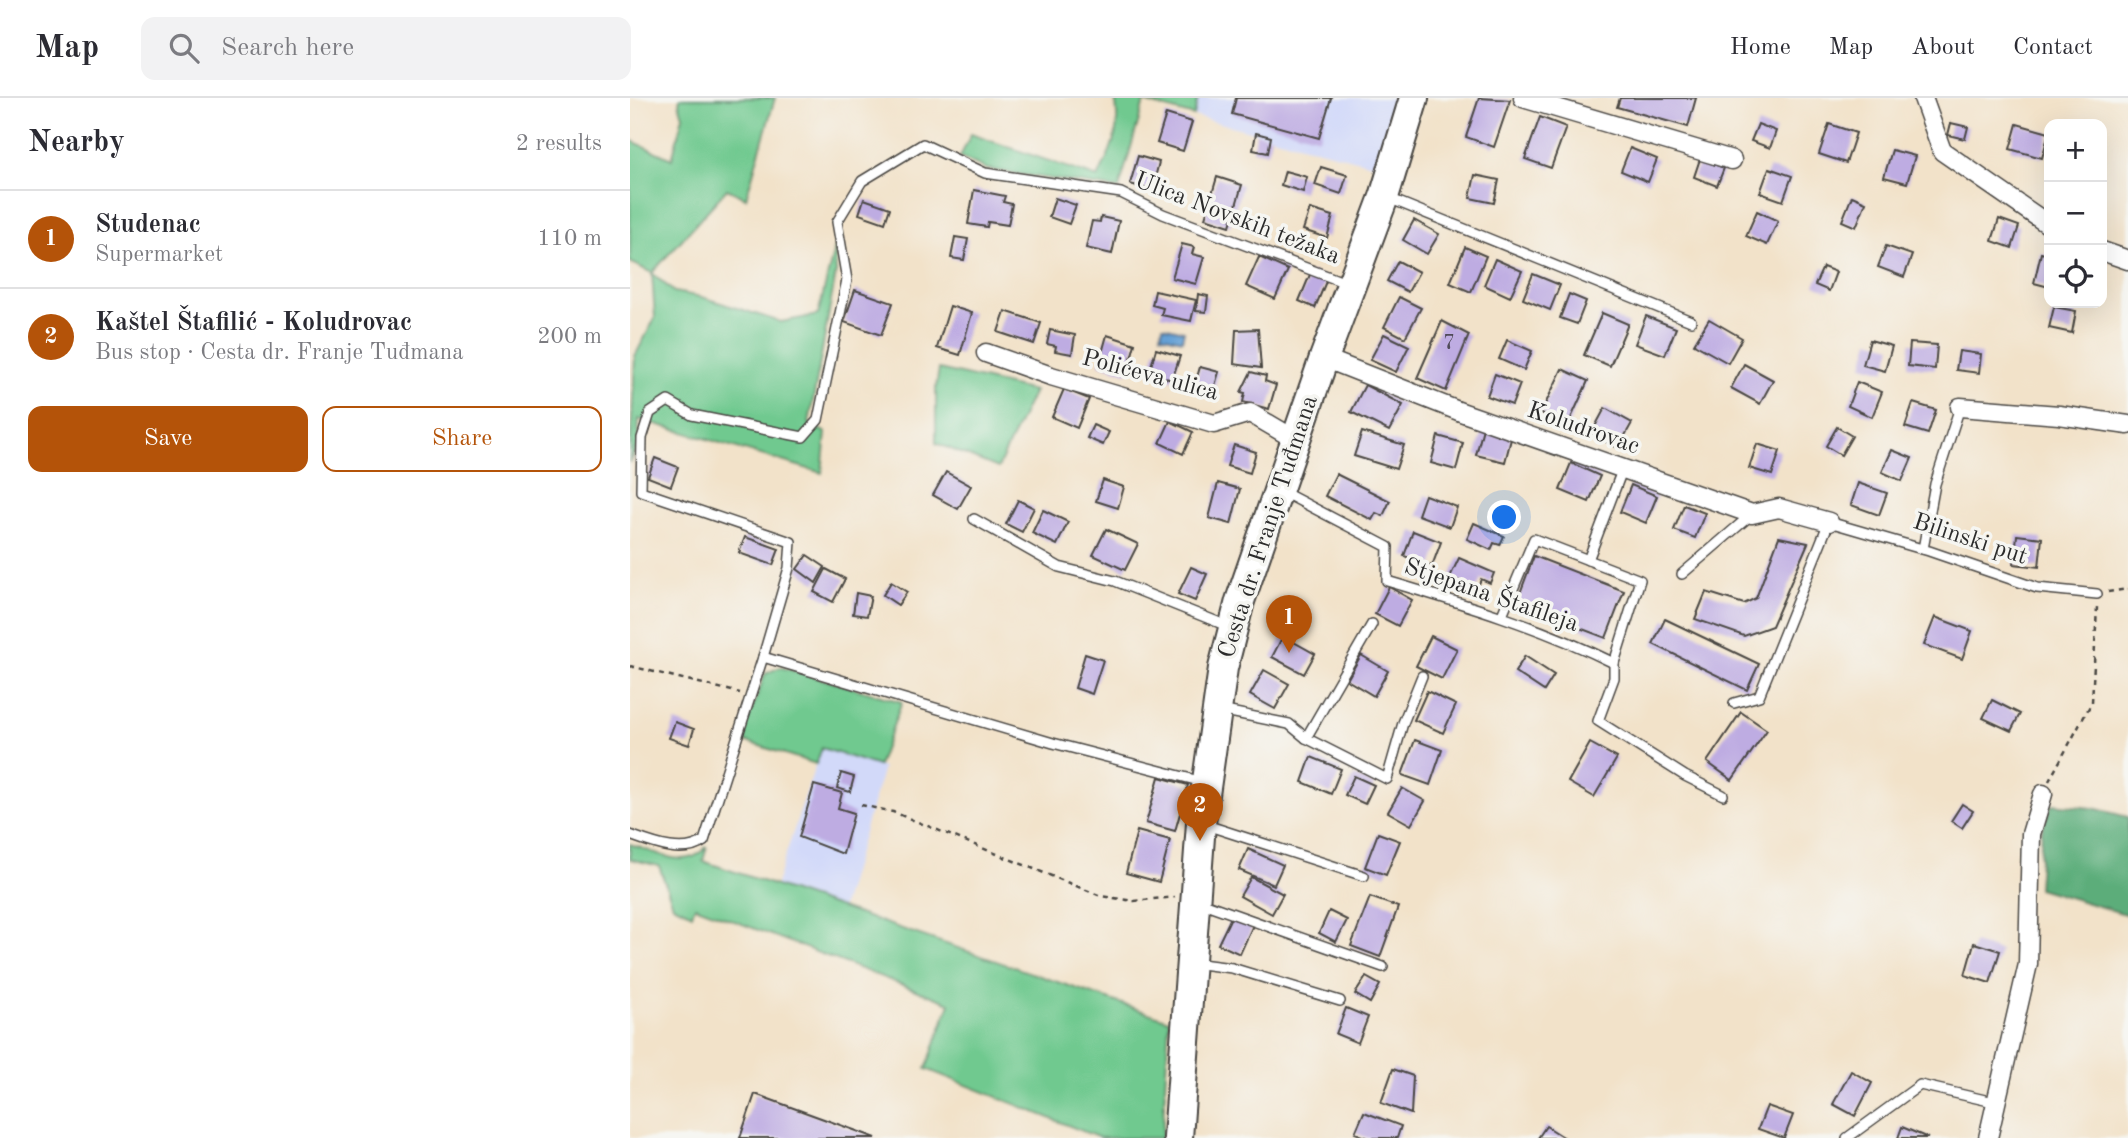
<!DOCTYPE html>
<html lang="en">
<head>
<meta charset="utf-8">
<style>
	:root { --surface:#fff; --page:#f2f2f3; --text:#2b2b33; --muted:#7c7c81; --line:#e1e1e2; --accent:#b45309 }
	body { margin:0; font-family:"Old Standard TT",serif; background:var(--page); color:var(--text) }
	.controls { position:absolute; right:21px; top:21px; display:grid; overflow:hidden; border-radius:14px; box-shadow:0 7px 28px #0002 }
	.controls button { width:63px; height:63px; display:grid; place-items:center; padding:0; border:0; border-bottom:2px solid var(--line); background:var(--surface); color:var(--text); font:35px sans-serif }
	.you { position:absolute; left:875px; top:420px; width:24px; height:24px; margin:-18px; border:5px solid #fff; border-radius:50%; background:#1a73e8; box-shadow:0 0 0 10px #1a73e833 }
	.badge { display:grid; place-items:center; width:46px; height:46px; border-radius:50%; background:var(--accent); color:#fff; font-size:23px; font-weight:700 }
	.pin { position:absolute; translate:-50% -58px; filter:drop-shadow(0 2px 4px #0008) }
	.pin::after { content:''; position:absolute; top:37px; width:24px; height:21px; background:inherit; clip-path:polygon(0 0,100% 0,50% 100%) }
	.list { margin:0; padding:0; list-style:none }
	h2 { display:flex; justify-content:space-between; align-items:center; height:91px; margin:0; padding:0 28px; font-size:30px }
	h2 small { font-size:23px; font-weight:400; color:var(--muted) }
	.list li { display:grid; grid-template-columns:46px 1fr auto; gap:21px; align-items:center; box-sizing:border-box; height:98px; padding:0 28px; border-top:2px solid var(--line) }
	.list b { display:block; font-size:26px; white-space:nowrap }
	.list p { margin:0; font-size:23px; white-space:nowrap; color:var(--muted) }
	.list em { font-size:23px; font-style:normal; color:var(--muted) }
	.actions { display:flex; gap:14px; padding:21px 28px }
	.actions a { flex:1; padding:16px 0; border:2px solid var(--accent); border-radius:14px; text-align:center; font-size:24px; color:var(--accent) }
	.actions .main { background:var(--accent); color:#fff }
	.icon { flex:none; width:38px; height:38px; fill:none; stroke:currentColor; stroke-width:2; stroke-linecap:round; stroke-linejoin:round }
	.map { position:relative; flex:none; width:1498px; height:1040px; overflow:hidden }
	header { display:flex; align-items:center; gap:42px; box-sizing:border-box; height:98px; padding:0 35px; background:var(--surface); border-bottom:2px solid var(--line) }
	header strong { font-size:33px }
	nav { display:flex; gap:38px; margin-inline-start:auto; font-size:24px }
	.search { width:490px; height:63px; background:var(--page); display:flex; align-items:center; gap:18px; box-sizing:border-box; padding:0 24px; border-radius:14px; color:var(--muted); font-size:26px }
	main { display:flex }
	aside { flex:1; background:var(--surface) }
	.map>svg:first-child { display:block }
	.built { fill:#d2d9f9 }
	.green { fill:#70c98f; stroke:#4e7a5d; stroke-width:2 }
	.forest { fill:#5cad7a; stroke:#446c52; stroke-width:2 }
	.water { fill:#65a0d5; stroke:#486680; stroke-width:2 }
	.building { fill:#beace2 }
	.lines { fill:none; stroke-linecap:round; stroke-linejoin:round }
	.lane-casing { stroke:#494643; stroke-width:12 }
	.street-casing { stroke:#494643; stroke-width:21 }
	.primary-casing { stroke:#494643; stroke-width:32 }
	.path { stroke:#494643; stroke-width:2.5; stroke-dasharray:5 5; stroke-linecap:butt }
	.lane { stroke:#fff; stroke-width:9 }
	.street { stroke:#fff; stroke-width:18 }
	.primary { stroke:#fff; stroke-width:28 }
	.labels { text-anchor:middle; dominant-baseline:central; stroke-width:7; stroke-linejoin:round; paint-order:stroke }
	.number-label { font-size:21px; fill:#504b59 }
	.street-label { font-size:24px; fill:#2b2b2b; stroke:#f6f6f2 }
</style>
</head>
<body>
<header>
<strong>Map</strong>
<div class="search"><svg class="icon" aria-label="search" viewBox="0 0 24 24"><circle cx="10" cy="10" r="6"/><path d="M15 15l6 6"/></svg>Search here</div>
<nav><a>Home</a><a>Map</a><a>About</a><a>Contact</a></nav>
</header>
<main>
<aside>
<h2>Nearby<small>2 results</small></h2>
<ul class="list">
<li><span class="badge">1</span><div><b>Studenac</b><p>Supermarket</p></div><em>110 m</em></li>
<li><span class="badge">2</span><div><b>Kaštel Štafilić - Koludrovac</b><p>Bus stop · Cesta dr. Franje Tuđmana</p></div><em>200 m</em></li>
</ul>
<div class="actions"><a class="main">Save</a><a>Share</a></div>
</aside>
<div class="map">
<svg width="1498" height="1040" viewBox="0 0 1498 1040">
	<rect width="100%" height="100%" fill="#f6f6f2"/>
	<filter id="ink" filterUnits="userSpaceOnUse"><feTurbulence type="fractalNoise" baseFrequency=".0143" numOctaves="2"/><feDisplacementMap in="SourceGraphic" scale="14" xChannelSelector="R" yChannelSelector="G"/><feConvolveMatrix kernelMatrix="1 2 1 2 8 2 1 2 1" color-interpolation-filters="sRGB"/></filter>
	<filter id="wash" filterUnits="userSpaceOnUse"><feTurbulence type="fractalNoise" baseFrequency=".00686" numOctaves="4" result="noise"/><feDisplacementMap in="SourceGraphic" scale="28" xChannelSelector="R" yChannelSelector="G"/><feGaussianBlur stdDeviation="1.57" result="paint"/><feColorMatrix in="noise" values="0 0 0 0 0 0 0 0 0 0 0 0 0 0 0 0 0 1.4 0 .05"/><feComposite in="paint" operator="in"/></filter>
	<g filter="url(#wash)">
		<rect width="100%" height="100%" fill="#f2e2c9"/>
		<g class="built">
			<polygon points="568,0 766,0 745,67 564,18"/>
			<polygon points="191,650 253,670 211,812 145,789"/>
		</g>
		<g class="green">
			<polygon points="50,0 145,0 116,100 97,91 22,175 44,194 72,199 151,224 188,217 205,147 206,175 179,325 196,335 192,375 9,321 8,346 0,365 5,258 25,220 22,175 0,164 0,42 42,61 53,18 49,5"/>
			<path d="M 485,0 L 568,0 L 564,18 L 514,4 L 489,91 L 356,71 L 330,59 L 341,36 L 468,80 C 481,51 492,33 485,0 Z"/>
			<polygon points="309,271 404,293 368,370 306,345 306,289"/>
			<polygon points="150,569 272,604 248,668 192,650 186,666 111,642 135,576"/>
			<path d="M 0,746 C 26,754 57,774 77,748 L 73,763 L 539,922 L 532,1040 L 470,1040 L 296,971 L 320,905 L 65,808 L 62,816 L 43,807 L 29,768 L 0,761 Z"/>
		</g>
		<polygon class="forest" points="1422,706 1463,710 1498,719 1498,817 1408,790 1412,731"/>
		<polygon class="water" points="533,228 554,233 552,242 531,237"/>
		<g id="blocks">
			<g class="building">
				<polygon points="606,0 701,0 689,40 602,16"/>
				<polygon points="849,0 880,2 864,49 836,39"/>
				<polygon points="990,0 1066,0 1058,29 987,9"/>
				<polygon points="536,16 562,24 553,53 527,45"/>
				<polygon points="910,19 936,29 921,70 895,61"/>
				<polygon points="1321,25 1338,29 1335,41 1318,37"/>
				<polygon points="1128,26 1146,33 1140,50 1121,43"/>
				<polygon points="1199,26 1226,35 1216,65 1189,56"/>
				<polygon points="1387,26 1419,35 1412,60 1380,51"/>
				<polygon points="626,35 641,39 638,55 623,52"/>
				<polygon points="1000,50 1027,61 1018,84 991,73"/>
				<polygon points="1262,52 1285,58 1277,85 1254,79"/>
				<polygon points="508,58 529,64 522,92 500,86"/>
				<polygon points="1070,61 1094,70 1087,88 1064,79"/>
				<polygon points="691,69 717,77 711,96 685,87"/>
				<polygon points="1139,70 1162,78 1153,103 1130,95"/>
				<polygon points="655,73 677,79 673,94 651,87"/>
				<polygon points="845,77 869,82 864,105 840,100"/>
				<polygon points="587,79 612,87 600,128 575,120"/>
				<polygon points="344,92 375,98 373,104 382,106 378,127 358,124 357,129 338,126"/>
				<polygon points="1222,98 1236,104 1226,129 1212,123"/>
				<polygon points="425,100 446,107 439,126 419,119"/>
				<polygon points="234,101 260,110 255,125 229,116"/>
				<polygon points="680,111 703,118 697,140 673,132"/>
				<polygon points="1127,113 1148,123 1137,147 1116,138"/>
				<polygon points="471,119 489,123 482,156 456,150 462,123 470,124"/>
				<polygon points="1369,121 1389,128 1382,150 1362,143"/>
				<polygon points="784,122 809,136 797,156 773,142"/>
				<polygon points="325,139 338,141 334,162 321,160"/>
				<polygon points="552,146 564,149 562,156 574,159 566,186 542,180"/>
				<polygon points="1256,148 1282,157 1274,179 1248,169"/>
				<polygon points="835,149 856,158 841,194 820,185"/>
				<polygon points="1411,155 1419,157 1419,189 1404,185"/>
				<polygon points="629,159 658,172 645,201 616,188"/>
				<polygon points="865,161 892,173 880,199 854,187"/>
				<polygon points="768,163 789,174 778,194 757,183"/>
				<polygon points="1193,169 1206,174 1199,193 1185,187"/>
				<polygon points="681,174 697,181 685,210 669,203"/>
				<polygon points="903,176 930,187 920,212 893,201"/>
				<polygon points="225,192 263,205 251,237 214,224"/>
				<polygon points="525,193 566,202 561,223 531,217 533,210 522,207"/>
				<polygon points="568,196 578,198 576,214 566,213"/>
				<polygon points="939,196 956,203 947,226 930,220"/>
				<polygon points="769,199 791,210 775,240 754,229"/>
				<polygon points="320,208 342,215 330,257 307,250"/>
				<polygon points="1424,209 1446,213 1442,235 1419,230"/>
				<polygon points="375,213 411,225 404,246 368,234"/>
				<polygon points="972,215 998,226 980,268 954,257"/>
				<polygon points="1016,218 1046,230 1035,257 1005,246"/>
				<polygon points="1079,221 1112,240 1098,265 1064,246"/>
				<polygon points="812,223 839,237 816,293 787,280"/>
				<polygon points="628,231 631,270 604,266 606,232"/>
				<polygon points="420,232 445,237 442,256 425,253 426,248 417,246"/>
				<polygon points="754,236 779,248 766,274 740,262"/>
				<polygon points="477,237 505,246 497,275 469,266"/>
				<polygon points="877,242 902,253 894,272 869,261"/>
				<polygon points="1240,242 1262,248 1255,273 1233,267"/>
				<polygon points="1280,245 1307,247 1305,271 1278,268"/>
				<polygon points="526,251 550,258 542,282 519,275"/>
				<polygon points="1329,253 1351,256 1349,275 1326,272"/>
				<polygon points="1114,266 1143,282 1130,306 1101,290"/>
				<polygon points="570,269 589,274 582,298 563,293"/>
				<polygon points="932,271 958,283 938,327 911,315"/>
				<polygon points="621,274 636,278 635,283 646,287 639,311 613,304 615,295 611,294"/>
				<polygon points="865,276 890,286 882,307 857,298"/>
				<polygon points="1227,284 1252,294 1242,319 1218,308"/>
				<polygon points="735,287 773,307 759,333 721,314"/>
				<polygon points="434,291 459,301 447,330 422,319"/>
				<polygon points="1283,305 1306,312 1298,336 1275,329"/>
				<polygon points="975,310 1002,325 988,350 961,336"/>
				<polygon points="540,323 563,334 553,356 530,345"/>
				<polygon points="463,327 479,334 473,347 457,340"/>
				<polygon points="1207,329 1222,338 1211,357 1196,348"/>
				<polygon points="853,330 882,337 875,364 846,357"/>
				<polygon points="732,334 774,347 766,371 724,358"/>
				<polygon points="808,338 833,345 826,372 801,365"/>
				<polygon points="1127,346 1150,353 1142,377 1119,370"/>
				<polygon points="604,347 626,354 620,375 597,368"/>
				<polygon points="1262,352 1282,360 1272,383 1252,374"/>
				<polygon points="25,360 48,369 41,388 18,379"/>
				<polygon points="941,365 970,378 959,404 930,392"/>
				<polygon points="316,374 341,388 328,411 303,397"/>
				<polygon points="706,376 760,403 753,418 746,415 742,422 695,398"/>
				<polygon points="473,382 494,389 488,410 466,403"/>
				<polygon points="588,385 610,391 601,426 579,420"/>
				<polygon points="1228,385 1257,395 1249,417 1221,407"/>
				<polygon points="1001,387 1027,398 1016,425 990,414"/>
				<polygon points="795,397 827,409 820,429 788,417"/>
				<polygon points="388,402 404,410 392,434 376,426"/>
				<polygon points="1054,407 1075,415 1065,440 1044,432"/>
				<polygon points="413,412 438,424 427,447 402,435"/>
				<polygon points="844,425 874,438 870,447 864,445 861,452 837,441"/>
				<polygon points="476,431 508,446 495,472 463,457"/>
				<polygon points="783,433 811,444 802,468 774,458"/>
				<polygon points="1387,437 1412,440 1409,469 1384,466"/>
				<polygon points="115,439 149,451 143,467 109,455"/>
				<polygon points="1149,439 1178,445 1142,528 1114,538 1065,521 1076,494 1114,506 1126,500"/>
				<polygon points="177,457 195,469 186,485 167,471"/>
				<polygon points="904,458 994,493 976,540 886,506"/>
				<polygon points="829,460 864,475 860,485 851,481 847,491 820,479"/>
				<polygon points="561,469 577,476 565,503 548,496"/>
				<polygon points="196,471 215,481 203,504 184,494"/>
				<polygon points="261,484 277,494 268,507 253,497"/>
				<polygon points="759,489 782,502 768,528 745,516"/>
				<polygon points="226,495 241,498 237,518 223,516"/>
				<polygon points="1305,519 1342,533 1332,561 1294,547"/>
				<polygon points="1035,521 1129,566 1117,592 1023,546"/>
				<polygon points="653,538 685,556 674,576 642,559"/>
				<polygon points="801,538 827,551 812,581 786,568"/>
				<polygon points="455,556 473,562 462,596 445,590"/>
				<polygon points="731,557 758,573 744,598 717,582"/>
				<polygon points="895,558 924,577 914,593 885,574"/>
				<polygon points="634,572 659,586 645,611 620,597"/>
				<polygon points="797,593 826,607 813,635 784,622"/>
				<polygon points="1362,602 1390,616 1381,633 1353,620"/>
				<polygon points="1111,614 1137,632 1102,682 1077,664"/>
				<polygon points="45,624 64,631 59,647 39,640"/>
				<polygon points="785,642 812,652 800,687 772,677"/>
				<polygon points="960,645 987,660 964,699 938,684"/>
				<polygon points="681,659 711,671 701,696 672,684"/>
				<polygon points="211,675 224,679 220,694 207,690"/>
				<polygon points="724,678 744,687 735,706 715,697"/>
				<polygon points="529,679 558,687 545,733 516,725"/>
				<polygon points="184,687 212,695 208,710 224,715 213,756 169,739"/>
				<polygon points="772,690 795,703 781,727 758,714"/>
				<polygon points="1332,706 1343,713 1332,730 1321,723"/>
				<polygon points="507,733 540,742 529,784 496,775"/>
				<polygon points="748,735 770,743 756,777 735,769"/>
				<polygon points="618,751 653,767 644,787 609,772"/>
				<polygon points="621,779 653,796 642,816 610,798"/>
				<polygon points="740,799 768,809 750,859 721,848"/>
				<polygon points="699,813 717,822 706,844 689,835"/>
				<polygon points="602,817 623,827 610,856 588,846"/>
				<polygon points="1344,845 1370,853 1360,885 1335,877"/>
				<polygon points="736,879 750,887 740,905 725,896"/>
				<polygon points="716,910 738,919 728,945 706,936"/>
				<polygon points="763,971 783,978 781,1016 751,1005"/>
				<polygon points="1221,973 1242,985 1225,1018 1203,1006"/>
				<polygon points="125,996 246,1040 110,1040"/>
				<polygon points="1137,1008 1163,1017 1154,1040 1128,1031"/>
				<polygon points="734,1014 771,1028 767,1040 738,1040 725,1035"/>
				<polygon points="916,1028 935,1040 908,1040"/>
				<polygon points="1272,1029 1298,1040 1268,1040"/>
			</g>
		</g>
	</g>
	<g filter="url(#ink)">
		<use href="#blocks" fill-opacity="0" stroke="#494643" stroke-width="2"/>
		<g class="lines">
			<defs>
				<g id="lane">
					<polyline points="756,99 1061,223"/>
					<path d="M 651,393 L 758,449 L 757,483 C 835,506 911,529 984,565 L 984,580 L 968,623 L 1055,678 L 1093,697"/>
					<polyline points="344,421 429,469 485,483 600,529"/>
					<polyline points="1293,451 1305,386 1330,309"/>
					<polyline points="958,462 993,370"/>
					<polyline points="1052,476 1122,416"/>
					<polyline points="872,517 904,441 1010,482 984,565"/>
					<polyline points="133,559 423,645 573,684"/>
					<polyline points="1104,605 1129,598 1199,424 1299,453 1407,490 1467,496"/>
					<polyline points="590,612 659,626 676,640 757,681 773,625 792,578"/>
					<polyline points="676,640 742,526"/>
					<polyline points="573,726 734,778"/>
					<path d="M 0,737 C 22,745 53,758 74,743 L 133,559 L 159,470 L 161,444 L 11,393 L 12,340 L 20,315 L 38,303 L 62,317 L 173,339 L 188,322 L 217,182 L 207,124 L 232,83 L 293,46 L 355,75 L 491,95 L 533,116 L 716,185"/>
					<polyline points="570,804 753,869"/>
					<polyline points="563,865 602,870 710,903"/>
					<polyline points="1217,1040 1290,987 1368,1005"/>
				</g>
				<g id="street">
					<polyline points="893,0 1102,62"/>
					<polyline points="1293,0 1312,53 1419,127"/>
					<polyline points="1472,153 1498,162"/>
					<polyline points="356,255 421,278 584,326 620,315 666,342"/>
					<polyline points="694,260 831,314 1122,416 1149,410 1199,424"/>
					<polyline points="1330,309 1429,317 1498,327"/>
					<polyline points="1358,1040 1398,866 1401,736 1413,696"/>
				</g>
				<polyline id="primary" points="548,1040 571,725 593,570 610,503 694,260 754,99 784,0"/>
			</defs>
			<use href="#lane" class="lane-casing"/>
			<use href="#street" class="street-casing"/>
			<use href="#primary" class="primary-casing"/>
			<g class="path">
				<polyline points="1478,494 1498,491"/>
				<polyline points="0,568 110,595"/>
				<polyline points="1419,683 1462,604 1467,509"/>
				<polyline points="231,707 263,714 471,798 504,803 545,799"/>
			</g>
			<use href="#lane" class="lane"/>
			<use href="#street" class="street"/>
			<use href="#primary" class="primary"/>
		</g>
	</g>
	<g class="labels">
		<g class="number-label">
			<text x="819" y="245">7</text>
		</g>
		<g class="street-label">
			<text transform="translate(607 121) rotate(21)">Ulica Novskih težaka</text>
			<text transform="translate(520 278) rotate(15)">Polićeva ulica</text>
			<text transform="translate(953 331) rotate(19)">Koludrovac</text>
			<text transform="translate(639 429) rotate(-72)">Cesta dr. Franje Tuđmana</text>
			<text transform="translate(1340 442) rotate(18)">Bilinski put</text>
			<text transform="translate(861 498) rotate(19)">Stjepana Štafileja</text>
		</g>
	</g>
</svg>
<div class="controls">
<button>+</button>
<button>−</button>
<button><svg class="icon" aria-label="locate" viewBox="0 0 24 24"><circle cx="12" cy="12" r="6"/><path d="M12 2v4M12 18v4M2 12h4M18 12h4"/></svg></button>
</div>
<div class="you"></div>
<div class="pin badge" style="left:659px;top:555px">1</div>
<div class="pin badge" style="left:570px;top:743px">2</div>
</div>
</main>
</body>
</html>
